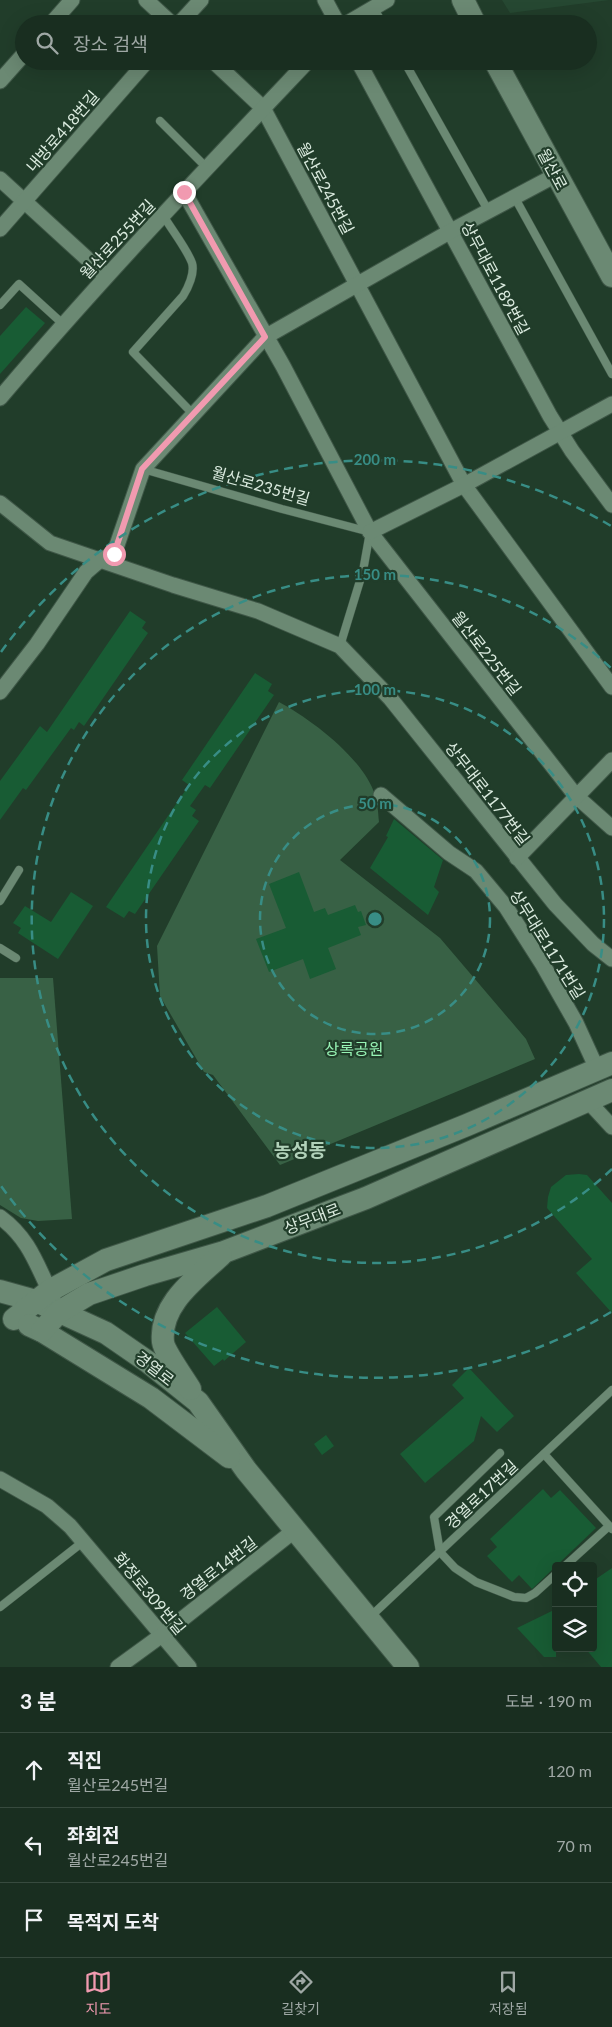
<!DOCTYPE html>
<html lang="ko">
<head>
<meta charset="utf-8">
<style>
	:root { --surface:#192e20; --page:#223629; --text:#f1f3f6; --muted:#9fa8a5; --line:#374a3e; --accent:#f19ab0 }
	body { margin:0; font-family:Lato,"Noto Sans KR",sans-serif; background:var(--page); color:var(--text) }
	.controls { position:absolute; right:15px; bottom:15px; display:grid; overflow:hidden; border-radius:5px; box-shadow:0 5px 20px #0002 }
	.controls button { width:45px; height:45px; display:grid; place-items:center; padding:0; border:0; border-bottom:1px solid var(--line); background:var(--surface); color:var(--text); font:25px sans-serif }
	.stop { position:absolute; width:15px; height:15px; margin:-11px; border:4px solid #f19ab0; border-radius:50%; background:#fff }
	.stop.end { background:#f19ab0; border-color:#fff; box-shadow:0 1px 5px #0008 }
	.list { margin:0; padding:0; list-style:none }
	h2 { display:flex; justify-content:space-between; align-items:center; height:65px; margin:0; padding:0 20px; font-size:21px }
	h2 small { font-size:16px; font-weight:400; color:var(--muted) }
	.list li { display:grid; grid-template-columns:32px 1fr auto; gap:15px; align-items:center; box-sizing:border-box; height:75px; padding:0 20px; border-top:1px solid var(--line) }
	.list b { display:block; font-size:19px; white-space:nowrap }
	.list p { margin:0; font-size:16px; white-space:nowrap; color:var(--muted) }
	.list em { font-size:16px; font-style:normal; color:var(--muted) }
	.icon { flex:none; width:28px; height:28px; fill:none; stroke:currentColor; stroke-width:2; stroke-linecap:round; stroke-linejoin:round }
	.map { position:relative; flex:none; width:612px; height:1667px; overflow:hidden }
	.search { position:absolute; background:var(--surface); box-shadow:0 5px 20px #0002; left:15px; right:15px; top:15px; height:55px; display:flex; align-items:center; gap:12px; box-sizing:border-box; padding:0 18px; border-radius:28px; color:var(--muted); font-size:19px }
	.sheet { height:290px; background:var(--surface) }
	nav { display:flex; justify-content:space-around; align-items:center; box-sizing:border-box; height:70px; border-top:1px solid var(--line); background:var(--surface); font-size:14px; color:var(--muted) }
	nav a { display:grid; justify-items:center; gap:2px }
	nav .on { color:var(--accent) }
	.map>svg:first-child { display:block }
	.built { fill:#264832 }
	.green { fill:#386145 }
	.building { fill:#185c34 }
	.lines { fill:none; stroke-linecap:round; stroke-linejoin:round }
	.lane-casing { stroke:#3f5747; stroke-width:9 }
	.street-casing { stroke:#3f5747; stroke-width:17 }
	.secondary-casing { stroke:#3f5747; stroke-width:24 }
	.lane { stroke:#6b8973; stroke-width:8 }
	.street { stroke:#6b8973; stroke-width:15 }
	.secondary { stroke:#6b8973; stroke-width:22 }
	.route { stroke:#f19ab0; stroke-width:6 }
	.ring { fill:none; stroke:#388d85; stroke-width:2.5; stroke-dasharray:9 6 }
	.labels { text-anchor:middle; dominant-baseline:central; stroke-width:4.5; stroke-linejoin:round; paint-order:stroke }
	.street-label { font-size:16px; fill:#dbebdf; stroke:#213d2a }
	.park-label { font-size:16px; fill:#97f3b4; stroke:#213d2a }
	.quarter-label { font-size:19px; font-weight:bold; fill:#b2d2ba; stroke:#213d2a }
	.centre { fill:#388d85; stroke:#213d2a; stroke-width:2.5 }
	.ring-label { font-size:15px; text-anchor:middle; font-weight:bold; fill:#388d85; stroke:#213d2a; stroke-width:4.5; stroke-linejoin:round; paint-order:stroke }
</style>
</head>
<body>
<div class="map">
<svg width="612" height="1667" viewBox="0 0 612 1667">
	<rect width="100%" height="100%" fill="#213d2a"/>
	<polygon class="built" points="502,0 609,0 510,13"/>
	<g class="green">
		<path d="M 279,702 C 311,719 364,759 375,795 C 378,803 378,813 379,822 L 340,860 L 440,938 L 526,1039 L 535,1059 L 280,1165 L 213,1075 L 204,1072 L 160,996 L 157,946 Z"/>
		<polygon points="0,978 53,978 72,1219 38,1221 21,1218 0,1205"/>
	</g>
	<g class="building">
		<polygon points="26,307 45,323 0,374 0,336"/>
		<polygon points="130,611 146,622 142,628 148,633 84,726 79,722 74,730 71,728 26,790 23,788 0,820 0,781 40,726 47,732"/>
		<polygon points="255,673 272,684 268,691 274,695 210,788 205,785 190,806 196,810 192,816 199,821 135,914 129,911 124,918 106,907 189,785 182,780"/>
		<polygon points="394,819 443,860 434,887 439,892 428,915 370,868 388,837 386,836"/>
		<polygon points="299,872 314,912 325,908 328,915 355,905 358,912 361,911 366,925 358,927 361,935 328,948 336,969 310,979 303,959 269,972 256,939 286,928 269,884"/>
		<polygon points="71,892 93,906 58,959 18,933 21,928 13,923 25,906 51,922"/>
		<polygon points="579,1174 587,1175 612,1203 612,1313 576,1273 592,1259 547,1208 548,1197 551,1187 566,1175"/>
		<polygon points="217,1307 246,1342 224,1361 223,1359 214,1366 185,1333"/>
		<polygon points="469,1368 514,1416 497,1432 481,1416 474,1441 425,1483 400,1454 464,1398 452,1385"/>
		<polygon points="326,1435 334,1446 322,1455 314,1444"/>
		<polygon points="543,1489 551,1498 560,1490 596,1528 532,1589 519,1575 512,1582 487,1556 497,1547 490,1539"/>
		<polygon points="612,1568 612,1667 601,1667 585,1648 593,1648 593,1581"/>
		<polygon points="556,1609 556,1657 544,1657 517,1628"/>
	</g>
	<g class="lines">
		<defs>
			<g id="lane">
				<polyline points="373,7 383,24"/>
				<polyline points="404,61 489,212"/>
				<polyline points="160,121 206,167"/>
				<polyline points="515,198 612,374"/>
				<path d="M 163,215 C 171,229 187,249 192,263 C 195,273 188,288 183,296 L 133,352 L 193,414"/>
				<polyline points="0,305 19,284 63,324"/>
				<polyline points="143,469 282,509 370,532 363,571 340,646"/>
				<polyline points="0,901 19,870"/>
				<polyline points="0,948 16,958"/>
				<polyline points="500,1453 434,1517 440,1552 455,1568 476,1582 514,1597 526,1598 535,1593 556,1574"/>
				<polyline points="544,1454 612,1529"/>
				<polyline points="565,1566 609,1526"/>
				<polyline points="0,1607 84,1541"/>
				<polyline points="370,1617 612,1390"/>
			</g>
			<g id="street">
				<polyline points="146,0 172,24"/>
				<polyline points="325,0 338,24"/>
				<polyline points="51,24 72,0"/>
				<polyline points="179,24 201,0"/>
				<polyline points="346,24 387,0"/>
				<polyline points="213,61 263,108 464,485 612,687"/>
				<polyline points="358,61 550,416 572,451 612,505"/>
				<polyline points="0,81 24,54"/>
				<polyline points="0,179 106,276"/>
				<polyline points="184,192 283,366 370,532 576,796 612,828"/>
				<polyline points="0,229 147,61"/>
				<path d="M 0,398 C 98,282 203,172 308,61"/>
				<polyline points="0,503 50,543 173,585 258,611 340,646 390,698 555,904 593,944 612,959"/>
				<polyline points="370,532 464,485 612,404"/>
				<polyline points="0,692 37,644 86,572 100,560 114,554 143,469 265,337 451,231 556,175"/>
				<polyline points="381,795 449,853 476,871 506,907 543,965 576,1023 597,1069"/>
				<polyline points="517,858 612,760"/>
				<polyline points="588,1101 612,1127"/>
				<path d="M 0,1217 C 30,1239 37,1266 53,1298"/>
				<polyline points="0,1479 47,1506 70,1526 189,1667"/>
				<polyline points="118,1667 162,1635 295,1530"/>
			</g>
			<g id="secondary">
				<polyline points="463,0 475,24"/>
				<polyline points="495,61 612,276"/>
				<polyline points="0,1291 36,1301 106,1333 148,1362 198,1402 246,1470 408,1667"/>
				<polyline points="14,1319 49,1291 106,1260 267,1206 467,1125 612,1063"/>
				<polyline points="29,1325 42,1331 151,1398 229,1457"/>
				<polyline points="42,1331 59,1312 89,1294 145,1275 224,1252 366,1198 612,1090"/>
				<path d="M 190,1389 C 184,1379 164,1351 163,1342 C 159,1304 197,1278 221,1255"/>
			</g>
		</defs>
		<use href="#lane" class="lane-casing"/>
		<use href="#street" class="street-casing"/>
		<use href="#secondary" class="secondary-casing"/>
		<use href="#lane" class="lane"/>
		<use href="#street" class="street"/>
		<use href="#secondary" class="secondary"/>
	</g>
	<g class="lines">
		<polyline class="route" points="114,554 142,469 265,337 184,192"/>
	</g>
	<g class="ring">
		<circle cx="375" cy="919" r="115"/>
		<circle cx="375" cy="919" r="229"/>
		<path d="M612 1169A344 344 0 1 1 612 669"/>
		<path d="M611 1312A459 459 0 0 1 1 1186M1 652A459 459 0 0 1 611 526"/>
	</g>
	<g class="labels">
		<g class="street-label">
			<text transform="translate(62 131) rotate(-49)">내방로418번길</text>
			<text transform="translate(553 169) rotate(62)">월산로</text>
			<text transform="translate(326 188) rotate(62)">월산로245번길</text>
			<text transform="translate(117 239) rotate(-47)">월산로255번길</text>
			<text transform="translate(496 278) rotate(62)">상무대로1189번길</text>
			<text transform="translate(261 485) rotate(16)">월산로235번길</text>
			<text transform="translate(487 653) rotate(52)">월산로225번길</text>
			<text transform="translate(488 793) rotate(52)">상무대로1177번길</text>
			<text transform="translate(548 944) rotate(58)">상무대로1171번길</text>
			<text transform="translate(312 1218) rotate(-21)">상무대로</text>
			<text transform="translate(155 1368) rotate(38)">경열로</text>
			<text transform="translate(481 1494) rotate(-43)">경열로17번길</text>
			<text transform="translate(218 1568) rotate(-38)">경열로14번길</text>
			<text transform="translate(150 1593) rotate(50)">화정로309번길</text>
		</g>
		<g class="park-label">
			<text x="354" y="1048">상록공원</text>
		</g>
		<g class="quarter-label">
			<text x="300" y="1149">농성동</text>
		</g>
	</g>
	<circle cx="375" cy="919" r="8" class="centre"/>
	<g class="ring-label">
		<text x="375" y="465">200 m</text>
		<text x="375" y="580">150 m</text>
		<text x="375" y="695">100 m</text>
		<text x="375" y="809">50 m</text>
	</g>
</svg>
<div class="controls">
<button><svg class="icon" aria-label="locate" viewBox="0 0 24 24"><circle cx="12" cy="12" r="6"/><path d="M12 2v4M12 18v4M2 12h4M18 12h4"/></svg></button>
<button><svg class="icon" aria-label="layers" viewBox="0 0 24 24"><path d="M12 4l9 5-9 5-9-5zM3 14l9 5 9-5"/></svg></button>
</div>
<div class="stop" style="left:114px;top:554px"></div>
<div class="stop end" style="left:184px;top:192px"></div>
<div class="search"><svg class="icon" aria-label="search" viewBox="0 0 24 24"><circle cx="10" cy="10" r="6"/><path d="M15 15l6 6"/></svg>장소 검색</div>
</div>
<section class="sheet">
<h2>3 분<small>도보 · 190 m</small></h2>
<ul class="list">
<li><svg class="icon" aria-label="ahead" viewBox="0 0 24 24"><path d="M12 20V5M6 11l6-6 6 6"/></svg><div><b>직진</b><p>월산로245번길</p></div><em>120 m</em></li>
<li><svg class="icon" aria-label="left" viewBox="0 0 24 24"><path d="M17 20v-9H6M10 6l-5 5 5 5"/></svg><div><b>좌회전</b><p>월산로245번길</p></div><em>70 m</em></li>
<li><svg class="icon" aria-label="arrive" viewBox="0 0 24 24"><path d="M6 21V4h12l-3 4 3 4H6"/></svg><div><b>목적지 도착</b></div></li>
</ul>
</section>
<nav>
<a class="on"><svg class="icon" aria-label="map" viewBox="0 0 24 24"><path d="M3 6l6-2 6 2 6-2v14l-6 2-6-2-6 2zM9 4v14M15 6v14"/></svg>지도</a>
<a><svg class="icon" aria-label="directions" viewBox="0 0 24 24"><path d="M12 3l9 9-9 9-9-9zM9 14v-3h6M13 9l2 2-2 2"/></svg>길찾기</a>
<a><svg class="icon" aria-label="saved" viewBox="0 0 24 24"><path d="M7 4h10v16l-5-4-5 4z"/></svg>저장됨</a>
</nav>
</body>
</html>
